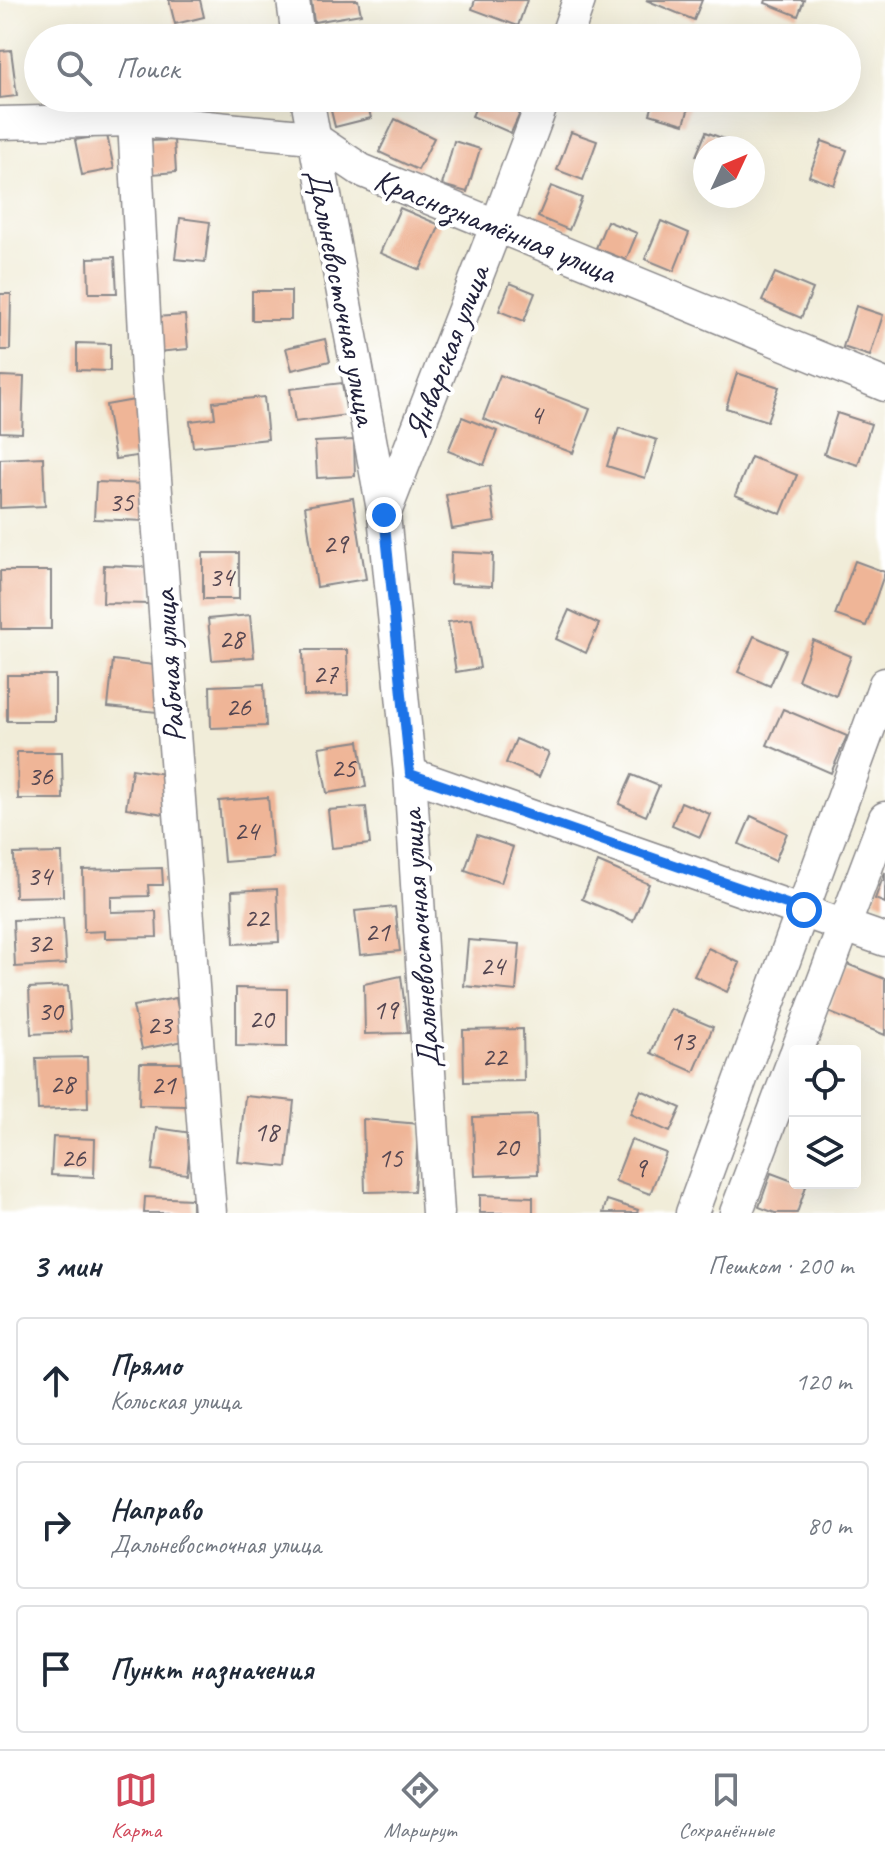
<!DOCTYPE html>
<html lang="ru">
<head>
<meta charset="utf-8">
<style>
	:root { --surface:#fff; --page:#f2f2f3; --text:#1f2937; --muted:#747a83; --line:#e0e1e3; --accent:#d1495b }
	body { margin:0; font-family:Caveat,sans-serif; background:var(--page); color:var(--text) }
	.controls { position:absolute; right:24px; bottom:24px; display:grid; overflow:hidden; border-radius:8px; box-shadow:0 8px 32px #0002 }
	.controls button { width:72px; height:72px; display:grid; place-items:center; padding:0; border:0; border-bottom:2px solid var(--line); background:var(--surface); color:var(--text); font:40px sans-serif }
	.compass { position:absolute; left:693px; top:136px; width:72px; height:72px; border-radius:50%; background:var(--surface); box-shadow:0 8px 32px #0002; rotate:46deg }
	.stop { position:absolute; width:24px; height:24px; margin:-18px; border:6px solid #1a73e8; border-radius:50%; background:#fff }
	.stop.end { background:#1a73e8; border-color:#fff; box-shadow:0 2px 8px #0008 }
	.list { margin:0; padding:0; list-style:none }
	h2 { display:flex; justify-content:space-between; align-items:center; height:104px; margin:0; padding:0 32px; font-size:34px }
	h2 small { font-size:26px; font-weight:400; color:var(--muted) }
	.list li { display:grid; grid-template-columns:52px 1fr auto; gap:24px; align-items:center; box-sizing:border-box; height:128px; margin:0 16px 16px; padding:0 16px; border:2px solid var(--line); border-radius:8px }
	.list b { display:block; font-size:30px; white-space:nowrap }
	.list p { margin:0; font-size:26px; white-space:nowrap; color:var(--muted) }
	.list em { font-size:26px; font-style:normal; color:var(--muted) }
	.icon { flex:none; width:44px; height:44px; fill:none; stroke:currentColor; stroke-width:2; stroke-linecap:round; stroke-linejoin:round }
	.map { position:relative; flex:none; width:885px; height:1213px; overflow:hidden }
	.search { position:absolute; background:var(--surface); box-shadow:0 8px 32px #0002; left:24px; right:24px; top:24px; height:88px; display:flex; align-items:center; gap:20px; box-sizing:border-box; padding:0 28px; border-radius:44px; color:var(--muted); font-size:30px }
	.sheet { height:536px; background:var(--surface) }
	nav { display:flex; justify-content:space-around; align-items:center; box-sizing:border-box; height:112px; border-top:2px solid var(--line); background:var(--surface); font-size:22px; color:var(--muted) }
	nav a { display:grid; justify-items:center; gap:4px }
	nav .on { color:var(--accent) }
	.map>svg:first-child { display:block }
	.building { fill:#efb597 }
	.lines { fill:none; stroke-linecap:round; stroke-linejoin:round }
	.minor-casing { stroke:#8a888a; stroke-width:35 }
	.minor { stroke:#fff; stroke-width:32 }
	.route { stroke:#1a73e8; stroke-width:10 }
	.labels { text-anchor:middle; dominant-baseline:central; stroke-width:8; stroke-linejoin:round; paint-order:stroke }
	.number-label { font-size:28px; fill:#554752 }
	.street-label { font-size:32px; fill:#22223b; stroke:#fff }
</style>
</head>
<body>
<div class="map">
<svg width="885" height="1213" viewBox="0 0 885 1213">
	<rect width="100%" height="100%" fill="#fff"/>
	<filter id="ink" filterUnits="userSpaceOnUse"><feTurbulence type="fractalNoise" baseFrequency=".0125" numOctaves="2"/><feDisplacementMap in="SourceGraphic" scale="16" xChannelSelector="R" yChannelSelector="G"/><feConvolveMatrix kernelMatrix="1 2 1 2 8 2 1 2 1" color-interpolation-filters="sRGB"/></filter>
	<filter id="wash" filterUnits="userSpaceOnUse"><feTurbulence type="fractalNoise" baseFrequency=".006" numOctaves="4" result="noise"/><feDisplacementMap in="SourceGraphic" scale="32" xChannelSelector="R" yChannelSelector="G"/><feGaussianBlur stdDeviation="1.8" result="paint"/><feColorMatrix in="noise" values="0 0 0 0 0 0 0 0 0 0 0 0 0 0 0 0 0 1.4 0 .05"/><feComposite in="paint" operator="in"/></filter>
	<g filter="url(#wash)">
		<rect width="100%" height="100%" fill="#f1edd9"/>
		<g id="blocks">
			<g class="building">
				<polygon points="169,0 200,0 204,17 175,24"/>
				<polygon points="311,0 358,0 361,14 314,22"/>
				<polygon points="475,0 527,0 518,26 472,9"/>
				<polygon points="646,0 702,0 694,20"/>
				<polygon points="766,0 804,0 798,16 765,3"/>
				<polygon points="11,50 17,96 0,98 0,51"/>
				<polygon points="328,98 366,98 371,118 335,127"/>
				<polygon points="480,98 526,100 511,133 472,116"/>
				<polygon points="655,98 682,98 691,101 684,124 650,114"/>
				<polygon points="395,119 434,138 418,170 379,152"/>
				<polygon points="571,132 597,141 583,180 557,170"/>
				<polygon points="706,132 730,141 728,148 705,148 705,159 696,156"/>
				<polygon points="107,135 114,169 82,175 75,140"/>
				<polygon points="174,140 176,172 152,174 150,141"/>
				<polygon points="454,141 480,149 467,192 442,185"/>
				<polygon points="822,141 847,150 834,185 809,176"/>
				<polygon points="551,186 582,198 569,230 538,217"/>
				<polygon points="400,208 440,225 420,270 380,253"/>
				<polygon points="180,218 210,222 205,262 175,259"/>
				<polygon points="607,221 637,233 626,260 596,248"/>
				<polygon points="661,221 689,233 674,271 645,259"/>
				<polygon points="115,257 117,293 89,293 88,258"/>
				<polygon points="775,273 813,289 801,318 762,301"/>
				<polygon points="510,283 535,293 524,321 499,311"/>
				<rect x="252" y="291" width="39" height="29"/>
				<polygon points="0,294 11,294 10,350 0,350"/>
				<polygon points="856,306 883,315 870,356 843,347"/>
				<polygon points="185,315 188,349 158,352 155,317"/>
				<polygon points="325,339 330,361 292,370 286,348"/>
				<polygon points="77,343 110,344 110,371 77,370"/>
				<polygon points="737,373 779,387 767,421 726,408"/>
				<polygon points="500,375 590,409 573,453 483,419"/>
				<polygon points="0,376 24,377 22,433 0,432"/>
				<polygon points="342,383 347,415 295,422 290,389"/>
				<polygon points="264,397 268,439 193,447 190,421 215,418 213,402"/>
				<polygon points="140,399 150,454 115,459 106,405"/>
				<polygon points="837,413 871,424 858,465 824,454"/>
				<polygon points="462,417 497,431 484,465 448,451"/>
				<polygon points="619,428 657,440 645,478 607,466"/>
				<polygon points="354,440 355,476 317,478 315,442"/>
				<polygon points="43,457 45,506 0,508 0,459"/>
				<polygon points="751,457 797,475 781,514 735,495"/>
				<polygon points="96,482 147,484 146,521 94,519"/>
				<polygon points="490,487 495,522 452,529 446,495"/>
				<polygon points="353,498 366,579 317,587 305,506"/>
				<polygon points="451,552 493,554 492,586 450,584"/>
				<rect x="203" y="553" width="36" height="46"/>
				<polygon points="855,561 885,572 866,626 835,615"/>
				<polygon points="104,565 151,567 150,604 103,603"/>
				<polygon points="0,571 51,571 51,629 1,629"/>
				<polygon points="569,610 599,624 586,653 556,639"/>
				<polygon points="250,615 254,657 212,660 208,619"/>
				<polygon points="472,619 480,668 456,672 448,622"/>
				<polygon points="754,636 786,650 770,686 738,672"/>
				<polygon points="813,640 851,656 836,696 798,680"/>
				<polygon points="303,650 347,650 348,695 304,696"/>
				<polygon points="113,660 162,666 157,712 108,707"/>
				<rect x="7" y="675" width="48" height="46"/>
				<polygon points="264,684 266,726 211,728 210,686"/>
				<polygon points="783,709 847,736 831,773 767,745"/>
				<polygon points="516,739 549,753 539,777 506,763"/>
				<polygon points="359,741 366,787 327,793 319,747"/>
				<polygon points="17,752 62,752 63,799 18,799"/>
				<polygon points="132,769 170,775 164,814 126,808"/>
				<polygon points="632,775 659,786 646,816 619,804"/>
				<polygon points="268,797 273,858 224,862 219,801"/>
				<polygon points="681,802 710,814 700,837 672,825"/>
				<polygon points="366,807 370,844 332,848 328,810"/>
				<polygon points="751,816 787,833 775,861 739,844"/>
				<polygon points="477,835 513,847 501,883 465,870"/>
				<polygon points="62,853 63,896 15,897 14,854"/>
				<polygon points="598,862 649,884 633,921 582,899"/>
				<polygon points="162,868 163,885 148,885 149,896 111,897 111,912 156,911 157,937 105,938 105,931 84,932 83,870"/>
				<polygon points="885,872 885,903 875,899"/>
				<polygon points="277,889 279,942 234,944 232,891"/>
				<polygon points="395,907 400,951 360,955 355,911"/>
				<polygon points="63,918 66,964 15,967 13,920"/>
				<polygon points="468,940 520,944 516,991 464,986"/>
				<polygon points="708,948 740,963 727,992 694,976"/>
				<polygon points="847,964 885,979 885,1035 828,1012"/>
				<polygon points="401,976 408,1033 365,1034 364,984"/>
				<polygon points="68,986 71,1032 31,1034 29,988"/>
				<polygon points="236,988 287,989 287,1047 236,1046"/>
				<polygon points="176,998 184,1041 142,1049 133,1006"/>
				<polygon points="670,1009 713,1027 694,1072 651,1053"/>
				<polygon points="523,1029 524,1081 464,1082 463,1030"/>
				<polygon points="87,1057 88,1108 38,1110 36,1058"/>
				<polygon points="140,1063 187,1063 187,1106 139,1105"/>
				<polygon points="641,1090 681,1108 670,1132 630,1114"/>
				<polygon points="245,1096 294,1101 287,1167 238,1162"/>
				<polygon points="536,1115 538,1174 475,1176 473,1117"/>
				<polygon points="363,1119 419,1124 414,1191 365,1192"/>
				<polygon points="157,1128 192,1133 187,1174 152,1170"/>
				<polygon points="53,1137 95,1139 94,1177 51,1175"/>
				<polygon points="631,1140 666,1153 650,1194 615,1181"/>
				<polygon points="771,1173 806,1186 797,1213 775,1213 759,1207"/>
				<polygon points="480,1195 533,1197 533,1213 480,1213"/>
				<polygon points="145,1197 192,1199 192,1213 144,1213"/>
				<polygon points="607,1200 638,1210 637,1213 603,1213"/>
			</g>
		</g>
	</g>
	<g filter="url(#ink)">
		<use href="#blocks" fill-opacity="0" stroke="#8a888a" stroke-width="2"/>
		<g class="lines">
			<defs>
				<g id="minor">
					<polyline points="293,0 298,38"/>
					<polyline points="566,38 579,0"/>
					<polyline points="307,98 384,515 410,774 438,1213"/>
					<polyline points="134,120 147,372 210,1213"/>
					<polyline points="0,123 134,120 312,137 361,170 885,385"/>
					<polyline points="384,515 496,227 544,98"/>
					<polyline points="410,774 885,940"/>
					<polyline points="797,1051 885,818"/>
					<polyline points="692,1213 885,684"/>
					<polyline points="736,1213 795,1056"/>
				</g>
			</defs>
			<use href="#minor" class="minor-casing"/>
			<use href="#minor" class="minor"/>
		</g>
	</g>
	<g class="lines" filter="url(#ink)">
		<polyline class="route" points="384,515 410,774 804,910"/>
	</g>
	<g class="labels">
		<g class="number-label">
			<text x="536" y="414">4</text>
			<text x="121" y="501">35</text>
			<text x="335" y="543">29</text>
			<text x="221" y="576">34</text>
			<text x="231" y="638">28</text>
			<text x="325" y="673">27</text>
			<text x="238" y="706">26</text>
			<text x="343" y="767">25</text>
			<text x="40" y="775">36</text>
			<text x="246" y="830">24</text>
			<text x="39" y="875">34</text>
			<text x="256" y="917">22</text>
			<text x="377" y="931">21</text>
			<text x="39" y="942">32</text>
			<text x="492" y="965">24</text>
			<text x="385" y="1009">19</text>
			<text x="50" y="1010">30</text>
			<text x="261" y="1018">20</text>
			<text x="159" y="1024">23</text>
			<text x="682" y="1040">13</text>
			<text x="494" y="1056">22</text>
			<text x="62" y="1083">28</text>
			<text x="163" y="1084">21</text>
			<text x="266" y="1131">18</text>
			<text x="506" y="1146">20</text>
			<text x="73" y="1157">26</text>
			<text x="390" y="1157">15</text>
			<text x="640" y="1167">9</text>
		</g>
		<g class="street-label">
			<text transform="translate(495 226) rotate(22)">Краснознамённая улица</text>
			<text transform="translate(342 297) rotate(79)">Дальневосточная улица</text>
			<text transform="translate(447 352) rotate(-69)">Январская улица</text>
			<text transform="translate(169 666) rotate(-94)">Рабочая улица</text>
			<text transform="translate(420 939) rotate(-94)">Дальневосточная улица</text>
		</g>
	</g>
</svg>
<div class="controls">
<button><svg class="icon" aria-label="locate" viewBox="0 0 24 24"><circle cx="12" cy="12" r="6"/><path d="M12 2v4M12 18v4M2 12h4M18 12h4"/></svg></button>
<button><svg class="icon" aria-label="layers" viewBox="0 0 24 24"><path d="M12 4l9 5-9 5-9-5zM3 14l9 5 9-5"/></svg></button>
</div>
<svg class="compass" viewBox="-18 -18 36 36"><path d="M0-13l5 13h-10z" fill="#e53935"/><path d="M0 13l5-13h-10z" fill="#747a83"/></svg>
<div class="stop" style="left:804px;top:910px"></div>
<div class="stop end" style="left:384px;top:515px"></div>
<div class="search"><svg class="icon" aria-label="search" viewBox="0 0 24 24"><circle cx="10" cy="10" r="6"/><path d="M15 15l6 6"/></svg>Поиск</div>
</div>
<section class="sheet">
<h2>3 мин<small>Пешком · 200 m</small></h2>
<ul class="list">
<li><svg class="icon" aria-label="ahead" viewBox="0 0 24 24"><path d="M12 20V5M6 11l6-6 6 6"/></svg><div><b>Прямо</b><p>Кольская улица</p></div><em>120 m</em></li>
<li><svg class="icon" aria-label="right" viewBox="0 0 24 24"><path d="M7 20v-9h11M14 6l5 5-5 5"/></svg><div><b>Направо</b><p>Дальневосточная улица</p></div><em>80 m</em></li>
<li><svg class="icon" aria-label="arrive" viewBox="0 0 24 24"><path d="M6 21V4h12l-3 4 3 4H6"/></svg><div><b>Пункт назначения</b></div></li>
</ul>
</section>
<nav>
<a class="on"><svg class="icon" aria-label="map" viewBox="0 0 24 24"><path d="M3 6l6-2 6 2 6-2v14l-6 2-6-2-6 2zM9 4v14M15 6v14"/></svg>Карта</a>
<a><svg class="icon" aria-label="directions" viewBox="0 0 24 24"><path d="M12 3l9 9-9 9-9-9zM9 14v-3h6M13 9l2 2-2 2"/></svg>Маршрут</a>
<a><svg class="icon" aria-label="saved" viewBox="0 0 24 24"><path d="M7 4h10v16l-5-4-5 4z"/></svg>Сохранённые</a>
</nav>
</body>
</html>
